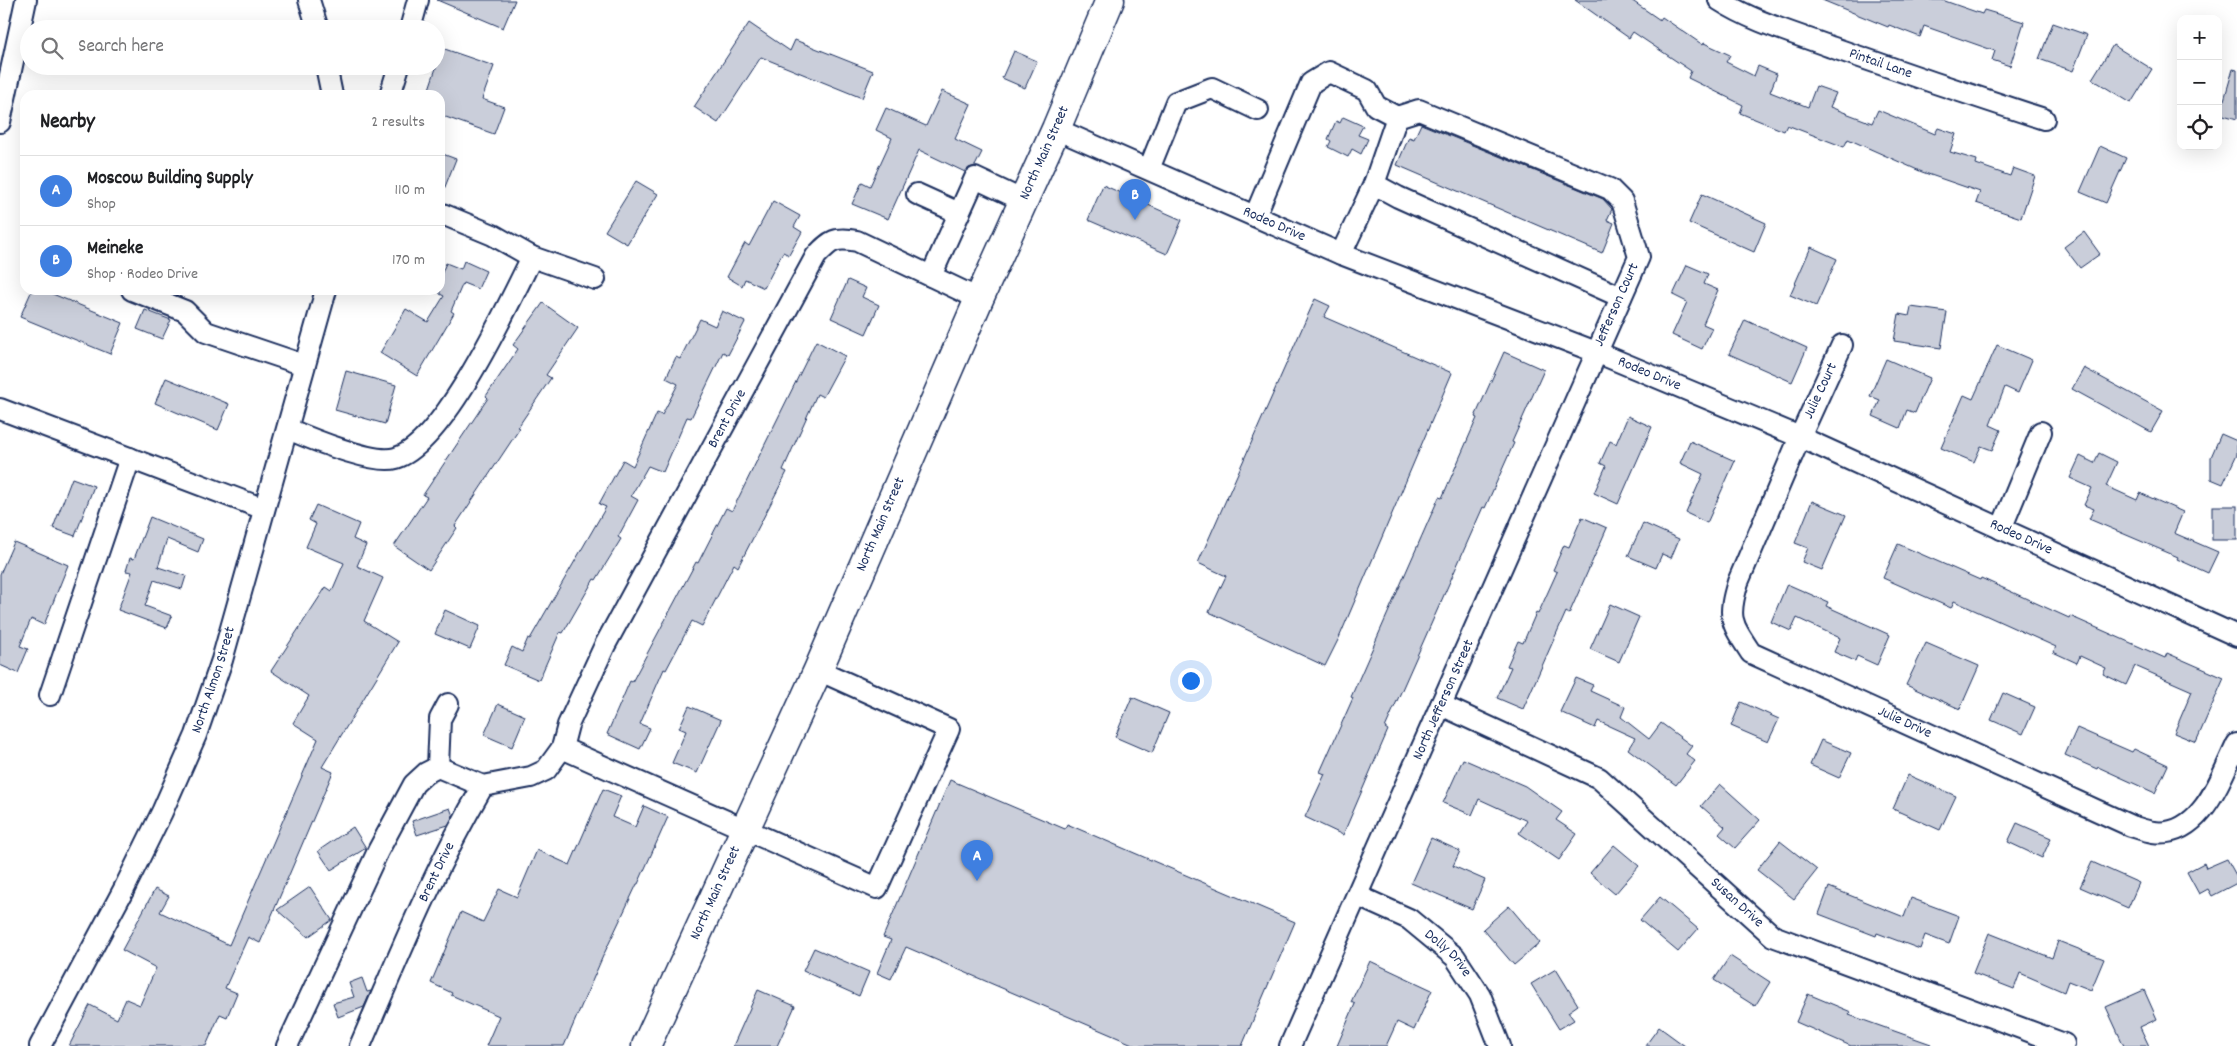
<!DOCTYPE html>
<html lang="en">
<head>
<meta charset="utf-8">
<style>
	:root { --surface:#fff; --page:#f6f6f6; --text:#202124; --muted:#757577; --line:#e0e0e0; --accent:#c8321e }
	body { margin:0; font-family:Dekko,sans-serif; background:var(--page); color:var(--text) }
	.controls { position:absolute; right:15px; top:15px; display:grid; overflow:hidden; border-radius:10px; box-shadow:0 5px 20px #0002 }
	.controls button { width:45px; height:45px; display:grid; place-items:center; padding:0; border:0; border-bottom:1px solid var(--line); background:var(--surface); color:var(--text); font:25px sans-serif }
	.you { position:absolute; left:1190px; top:680px; width:18px; height:18px; margin:-12px; border:4px solid #fff; border-radius:50%; background:#1a73e8; box-shadow:0 0 0 8px #1a73e833 }
	.badge { display:grid; place-items:center; width:32px; height:32px; border-radius:50%; background:var(--accent); color:#fff; font-size:16px; font-weight:700 }
	.pin { position:absolute; translate:-50% -41px; filter:drop-shadow(0 1px 2px #0008) }
	.pin::after { content:''; position:absolute; top:26px; width:18px; height:15px; background:inherit; clip-path:polygon(0 0,100% 0,50% 100%) }
	.list { margin:0; padding:0; list-style:none }
	h2 { display:flex; justify-content:space-between; align-items:center; height:65px; margin:0; padding:0 20px; font-size:21px }
	h2 small { font-size:16px; font-weight:400; color:var(--muted) }
	.list li { display:grid; grid-template-columns:32px 1fr auto; gap:15px; align-items:center; box-sizing:border-box; height:70px; padding:0 20px; border-top:1px solid var(--line) }
	.list b { display:block; font-size:19px; white-space:nowrap }
	.list p { margin:0; font-size:16px; white-space:nowrap; color:var(--muted) }
	.list em { font-size:16px; font-style:normal; color:var(--muted) }
	.icon { flex:none; width:28px; height:28px; fill:none; stroke:currentColor; stroke-width:2; stroke-linecap:round; stroke-linejoin:round }
	.map { position:relative; flex:none; width:2237px; height:1046px; overflow:hidden }
	.search { position:absolute; background:var(--surface); box-shadow:0 5px 20px #0002; left:20px; top:20px; width:425px; height:55px; display:flex; align-items:center; gap:12px; box-sizing:border-box; padding:0 18px; border-radius:28px; color:var(--muted); font-size:19px }
	.panel { position:absolute; background:var(--surface); box-shadow:0 5px 20px #0002; left:20px; top:90px; width:425px; height:205px; border-radius:15px }
	.map>svg:first-child { display:block }
	.building { fill:#caceda; stroke:#1b2f5e }
	.lines { fill:none; stroke-linecap:round; stroke-linejoin:round }
	.minor-casing { stroke:#1b2f5e; stroke-width:24 }
	.highway-casing { stroke:#1b2f5e; stroke-width:31 }
	.minor { stroke:#fff; stroke-width:20 }
	.highway { stroke:#fff; stroke-width:28 }
	.labels { text-anchor:middle; dominant-baseline:central; stroke-width:5; stroke-linejoin:round; paint-order:stroke }
	.street-label { font-size:15px; fill:#1b2f5e; stroke:#fff }
</style>
</head>
<body>
<div class="map">
<svg width="2237" height="1046" viewBox="0 0 2237 1046">
	<rect width="100%" height="100%" fill="#fff"/>
	<filter id="ink" filterUnits="userSpaceOnUse"><feTurbulence type="fractalNoise" baseFrequency=".02" numOctaves="2"/><feDisplacementMap in="SourceGraphic" scale="10" xChannelSelector="R" yChannelSelector="G"/><feConvolveMatrix kernelMatrix="1 2 1 2 8 2 1 2 1" color-interpolation-filters="sRGB"/></filter>
	<g filter="url(#ink)">
		<g class="building">
			<polygon points="437,0 515,0 503,28"/>
			<polygon points="1575,0 1631,0 1660,20 1662,17 1703,45 1704,43 1730,55 1726,62 1754,76 1758,66 1777,74 1770,92 1808,107 1816,86 1836,93 1830,107 1872,123 1878,110 1935,134 1938,128 1956,134 1950,152 1977,160 1976,164 2010,176 2013,168 2035,176 2021,218 1976,203 1980,192 1922,172 1848,139 1844,147 1787,125 1784,131 1740,113 1743,105 1688,78 1691,71 1633,32 1629,38"/>
			<polygon points="1822,0 1942,0 1982,14 1984,10 2024,22 2010,66 1992,60 1995,51 1924,26 1920,37 1889,25 1888,27"/>
			<polygon points="749,23 790,51 795,40 873,71 862,98 761,57 718,123 694,107"/>
			<polygon points="2053,23 2087,35 2073,71 2039,59"/>
			<polygon points="2113,45 2152,69 2131,103 2092,79"/>
			<polygon points="436,46 494,66 482,99 504,107 494,134 440,115 440,95 427,95 436,68"/>
			<polygon points="1014,51 1037,61 1025,88 1002,78"/>
			<polygon points="2233,69 2237,70 2237,119 2220,114"/>
			<polygon points="942,91 971,104 955,139 982,152 975,166 969,168 965,172 919,150 888,219 852,204 862,182 870,186 892,138 876,130 886,108 926,126"/>
			<polygon points="1343,117 1363,126 1358,135 1368,139 1361,154 1352,149 1348,157 1328,147 1331,141 1328,139 1336,121 1340,123"/>
			<polygon points="1421,124 1603,199 1612,209 1607,220 1614,223 1602,253 1397,165 1409,137 1414,139"/>
			<polygon points="2100,146 2126,158 2106,203 2080,192"/>
			<polygon points="440,153 456,159 441,197 440,197"/>
			<polygon points="636,181 658,194 627,244 605,231"/>
			<polygon points="1103,185 1182,220 1167,254 1088,220"/>
			<polygon points="1702,194 1766,223 1754,252 1689,223"/>
			<polygon points="773,201 800,216 794,227 802,232 789,255 783,252 764,288 745,279 742,286 727,277 745,243 749,246"/>
			<polygon points="2084,232 2100,254 2080,268 2064,247"/>
			<polygon points="1811,247 1837,259 1816,306 1790,295"/>
			<polygon points="464,261 486,271 478,289 463,283 451,311 454,313 417,376 380,353 406,309 428,322 444,296 440,294 440,277 446,263 461,269"/>
			<polygon points="1687,265 1708,274 1704,284 1718,290 1703,324 1712,328 1702,349 1672,335 1687,302 1673,295"/>
			<polygon points="848,280 866,288 862,297 879,305 866,334 831,318"/>
			<polygon points="32,290 43,290 123,323 110,354 20,317"/>
			<polygon points="1315,299 1330,306 1324,317 1452,373 1339,638 1325,666 1209,612 1226,576 1198,563"/>
			<polygon points="543,303 578,328 546,375 551,378 518,427 520,428 455,526 457,528 429,570 394,546 427,497 423,495 488,398 486,396 518,349 513,345"/>
			<polygon points="1911,307 1947,312 1941,348 1894,341 1899,314 1909,316"/>
			<polygon points="145,310 171,320 162,339 137,329"/>
			<polygon points="722,311 745,322 728,355 723,352 691,418 687,417 663,472 648,466 631,496 638,500 618,537 621,539 596,580 594,579 563,633 560,632 539,680 504,665 512,647 522,652 528,638 530,639 606,507 599,504 623,460 633,466 657,413 662,415 678,384 666,378 676,357 680,359 700,319 715,326"/>
			<polygon points="1745,320 1807,348 1792,382 1729,354"/>
			<polygon points="816,341 845,356 823,397 817,394 783,470 787,472 738,567 734,564 702,626 692,621 666,670 664,669 640,724 650,728 640,749 607,734 630,681 632,682 696,562 698,563 726,508 732,511"/>
			<polygon points="1997,345 2032,360 2018,393 2005,387 1990,425 2001,430 1992,450 1981,446 1974,462 1941,448 1964,395 1973,399"/>
			<polygon points="1504,352 1544,370 1512,442 1514,443 1485,508 1483,507 1385,728 1388,730 1343,835 1305,817 1325,774 1320,772 1353,698 1351,697 1439,497 1442,498 1477,418 1475,417"/>
			<polygon points="1886,359 1930,378 1915,413 1907,410 1900,428 1873,416 1880,400 1870,396"/>
			<polygon points="2084,368 2163,411 2151,432 2072,389"/>
			<polygon points="346,371 396,385 385,424 335,410"/>
			<polygon points="166,378 229,404 218,430 155,403"/>
			<polygon points="1628,416 1652,427 1618,504 1594,493 1606,466 1600,463 1610,441 1616,444"/>
			<polygon points="2221,434 2237,441 2237,454 2223,484 2211,479 2211,457"/>
			<polygon points="1690,441 1735,461 1707,523 1686,513 1703,474 1680,463"/>
			<polygon points="2099,453 2117,462 2106,486 2137,500 2140,493 2183,512 2174,533 2218,552 2208,573 2177,559 2178,557 2089,519 2094,509 2084,505 2092,488 2070,478 2080,456 2094,463"/>
			<polygon points="72,478 94,486 75,536 53,528"/>
			<polygon points="1812,501 1846,515 1822,570 1802,562 1808,548 1795,543"/>
			<polygon points="316,505 359,524 353,539 366,545 357,566 383,578 364,621 398,642 322,767 333,772 260,943 248,937 225,988 237,993 227,1017 220,1014 206,1046 69,1046 90,1005 117,1019 126,999 140,1005 156,968 122,950 155,889 169,896 160,912 229,945 318,739 293,723 309,696 271,671 326,587 332,591 344,563 306,547 316,524 309,520"/>
			<rect x="2212" y="506" width="25" height="34"/>
			<polygon points="150,517 203,539 198,552 167,539 158,567 186,576 182,589 154,580 145,606 172,616 167,628 118,610 132,572 126,571 130,558 134,559"/>
			<polygon points="1582,517 1607,528 1569,614 1566,612 1523,709 1497,698 1511,667 1507,666 1518,641 1523,643 1536,613 1538,614 1557,572 1553,570 1564,545 1569,547"/>
			<polygon points="1643,523 1679,539 1671,558 1662,554 1656,568 1628,556"/>
			<polygon points="14,542 68,565 44,625 31,619 20,646 28,649 18,673 0,665 0,574"/>
			<polygon points="1898,544 1980,580 1981,578 2069,618 2070,616 2165,658 2167,653 2224,678 2196,742 2174,733 2192,691 2135,666 2126,685 2103,674 2106,668 2080,656 2077,663 2053,652 2056,647 1954,601 1951,608 1883,578"/>
			<polygon points="1787,584 1828,602 1826,606 1890,635 1877,665 1857,656 1855,661 1834,652 1840,638 1797,618 1791,631 1771,622"/>
			<polygon points="1610,604 1639,617 1619,662 1590,649"/>
			<polygon points="445,610 480,626 470,649 435,634"/>
			<polygon points="1926,643 1979,666 1960,709 1906,685"/>
			<polygon points="1576,678 1593,685 1590,691 1625,707 1621,717 1649,739 1661,723 1692,746 1686,754 1695,761 1676,785 1628,749 1635,738 1598,721 1595,728 1560,712"/>
			<polygon points="2003,693 2035,707 2023,734 1991,720"/>
			<polygon points="1132,697 1169,713 1152,753 1115,737"/>
			<polygon points="1741,702 1779,719 1768,742 1731,726"/>
			<polygon points="498,704 525,716 512,747 484,735"/>
			<polygon points="689,706 721,720 697,773 672,763 686,731 679,728"/>
			<polygon points="2077,728 2132,752 2134,749 2168,765 2155,793 2098,767 2097,769 2065,755"/>
			<polygon points="1821,740 1851,753 1839,778 1810,765"/>
			<polygon points="1463,759 1525,786 1562,812 1556,820 1577,834 1559,860 1519,833 1527,821 1479,799 1472,815 1443,803"/>
			<polygon points="1908,775 1956,796 1940,830 1893,809"/>
			<polygon points="950,780 1065,829 1067,824 1295,922 1242,1046 1137,1046 906,947 891,979 877,973 891,940 883,937"/>
			<polygon points="1720,784 1760,820 1735,848 1719,834 1725,827 1701,806"/>
			<polygon points="603,789 621,796 612,817 635,827 644,806 668,817 638,884 637,884 603,956 564,1046 486,1046 499,1016 451,995 452,993 431,983 461,912 483,922 499,889 517,897 537,850 570,865"/>
			<polygon points="450,808 453,816 448,825 417,835 412,821"/>
			<polygon points="2017,823 2051,838 2042,858 2008,842"/>
			<polygon points="353,827 366,848 331,870 318,851"/>
			<polygon points="1431,838 1460,851 1453,866 1485,880 1472,909 1411,883"/>
			<polygon points="1780,841 1817,870 1794,899 1757,870"/>
			<polygon points="1614,845 1639,866 1615,894 1590,873"/>
			<polygon points="2227,859 2237,877 2237,883 2212,896 2208,889 2199,894 2187,872 2204,863 2206,868"/>
			<polygon points="2092,862 2139,883 2128,908 2080,887"/>
			<polygon points="310,887 332,920 308,937 277,910"/>
			<polygon points="1829,887 1904,917 1911,898 1959,916 1949,944 1925,935 1920,949 1877,933 1876,936 1819,914"/>
			<polygon points="1660,897 1698,929 1678,952 1640,920"/>
			<polygon points="1509,906 1540,943 1514,965 1483,929"/>
			<polygon points="1989,933 2052,958 2058,941 2104,959 2091,990 2068,981 2064,992 2020,973 2014,989 1973,973"/>
			<polygon points="814,948 869,972 859,996 803,971"/>
			<polygon points="1730,956 1770,982 1755,1006 1714,980"/>
			<polygon points="1370,961 1432,990 1414,1030 1397,1022 1386,1046 1337,1046 1355,1004 1351,1002"/>
			<polygon points="1556,969 1578,1005 1568,1012 1574,1020 1559,1029 1531,984"/>
			<polygon points="362,978 367,992 371,991 364,1007 338,1017 333,1003 354,997 349,983"/>
			<polygon points="758,990 795,1006 777,1046 733,1046"/>
			<polygon points="2144,990 2157,1019 2140,1027 2149,1046 2124,1046 2106,1007"/>
			<polygon points="1808,994 1851,1012 1849,1015 1931,1044 1930,1046 1851,1046 1796,1022"/>
			<polygon points="1659,1027 1685,1046 1645,1046"/>
		</g>
		<g class="lines">
			<defs>
				<g id="minor">
					<polyline points="309,0 318,29"/>
					<path id="s1" d="M 1719,0 C 1753,22 1794,33 1831,47 C 1902,72 1973,96 2044,119"/>
					<polyline points="410,29 418,0"/>
					<polyline points="326,66 332,95"/>
					<polyline points="390,95 399,66"/>
					<polyline points="0,122 26,0"/>
					<path id="s2" d="M 1056,129 L 1341,254 L 1596,352 L 1800,437 L 2237,636"/>
					<polyline points="1149,169 1176,102 1212,88 1258,110"/>
					<polyline points="1374,184 1397,117"/>
					<polyline points="917,194 959,213"/>
					<polyline points="440,213 493,235 532,257 595,279"/>
					<polyline points="1255,216 1311,83 1329,72 1367,90 1376,106 1397,117 1419,110 1610,189 1622,201 1639,257 1290,1046"/>
					<polyline points="1341,254 1374,184 1398,197 1621,297"/>
					<polyline points="931,276 975,178 1024,201"/>
					<polyline points="132,290 185,311 206,332 304,365"/>
					<path id="s3" d="M 1842,345 L 1800,437 L 1738,582 C 1727,618 1731,623 1751,653 L 2131,826 C 2138,828 2146,831 2153,832 C 2201,839 2221,777 2237,744"/>
					<polyline points="0,409 264,509"/>
					<path d="M 288,429 C 309,438 374,465 396,458 C 445,443 509,303 532,257"/>
					<polyline points="2001,529 2041,432"/>
					<path id="s4" d="M 818,670 L 949,729 L 877,888 L 562,748 L 568,725 L 605,645 L 816,256 C 831,240 835,237 857,241 L 979,299"/>
					<polyline points="50,695 130,458"/>
					<path id="s5" d="M 1441,705 L 1599,778 L 1773,936 L 2064,1044"/>
					<polyline points="438,767 483,786"/>
					<path id="s6" d="M 1358,896 L 1409,919 L 1455,957 L 1480,995 L 1500,1046"/>
					<path id="s7" d="M 40,1046 L 124,889 L 162,812 L 196,735 L 222,660 L 326,290"/>
					<polyline points="287,1046 378,851 414,784 426,773 438,767 440,719 448,704"/>
					<path id="s8" d="M 360,1046 C 398,958 434,869 483,786 L 531,777 L 546,770 L 562,748"/>
				</g>
				<g id="highway">
					<path id="s9" d="M 646,1046 L 818,670 L 979,299 L 1056,129 L 1110,0"/>
				</g>
			</defs>
			<use href="#minor" class="minor-casing"/>
			<use href="#highway" class="highway-casing"/>
			<use href="#minor" class="minor"/>
			<use href="#highway" class="highway"/>
		</g>
	</g>
	<g class="labels">
		<g class="street-label">
			<text stroke="none"><textPath href="#s1" startOffset="174">Pintail Lane</textPath></text>
			<text stroke="none"><textPath href="#s9" startOffset="978">North Main Street</textPath></text>
			<text stroke="none"><textPath href="#s2" startOffset="238">Rodeo Drive</textPath></text>
			<text transform="translate(1617 305) rotate(-66)">Jefferson Court</text>
			<text stroke="none"><textPath href="#s2" startOffset="642">Rodeo Drive</textPath></text>
			<text transform="translate(1821 391) rotate(-65)">Julie Court</text>
			<text stroke="none"><textPath href="#s4" startOffset="1032">Brent Drive</textPath></text>
			<text stroke="none"><textPath href="#s9" startOffset="572">North Main Street</textPath></text>
			<text stroke="none"><textPath href="#s2" startOffset="1048">Rodeo Drive</textPath></text>
			<text stroke="none"><textPath href="#s7" startOffset="406">North Almon Street</textPath></text>
			<text transform="translate(1444 700) rotate(-66)">North Jefferson Street</text>
			<text stroke="none"><textPath href="#s3" startOffset="504">Julie Drive</textPath></text>
			<text stroke="none"><textPath href="#s8" startOffset="190">Brent Drive</textPath></text>
			<text stroke="none"><textPath href="#s9" startOffset="168">North Main Street</textPath></text>
			<text stroke="none"><textPath href="#s5" startOffset="360">Susan Drive</textPath></text>
			<text stroke="none"><textPath href="#s6" startOffset="108">Dolly Drive</textPath></text>
		</g>
	</g>
</svg>
<div class="controls">
<button>+</button>
<button>−</button>
<button><svg class="icon" aria-label="locate" viewBox="0 0 24 24"><circle cx="12" cy="12" r="6"/><path d="M12 2v4M12 18v4M2 12h4M18 12h4"/></svg></button>
</div>
<div class="you"></div>
<div class="pin badge" style="left:977px;top:881px;background:#3f7fe0">A</div>
<div class="pin badge" style="left:1135px;top:220px;background:#3f7fe0">B</div>
<div class="search"><svg class="icon" aria-label="search" viewBox="0 0 24 24"><circle cx="10" cy="10" r="6"/><path d="M15 15l6 6"/></svg>Search here</div>
<section class="panel">
<h2>Nearby<small>2 results</small></h2>
<ul class="list">
<li><span class="badge" style="background:#3f7fe0">A</span><div><b>Moscow Building Supply</b><p>Shop</p></div><em>110 m</em></li>
<li><span class="badge" style="background:#3f7fe0">B</span><div><b>Meineke</b><p>Shop · Rodeo Drive</p></div><em>170 m</em></li>
</ul>
</section>
</div>
</body>
</html>
